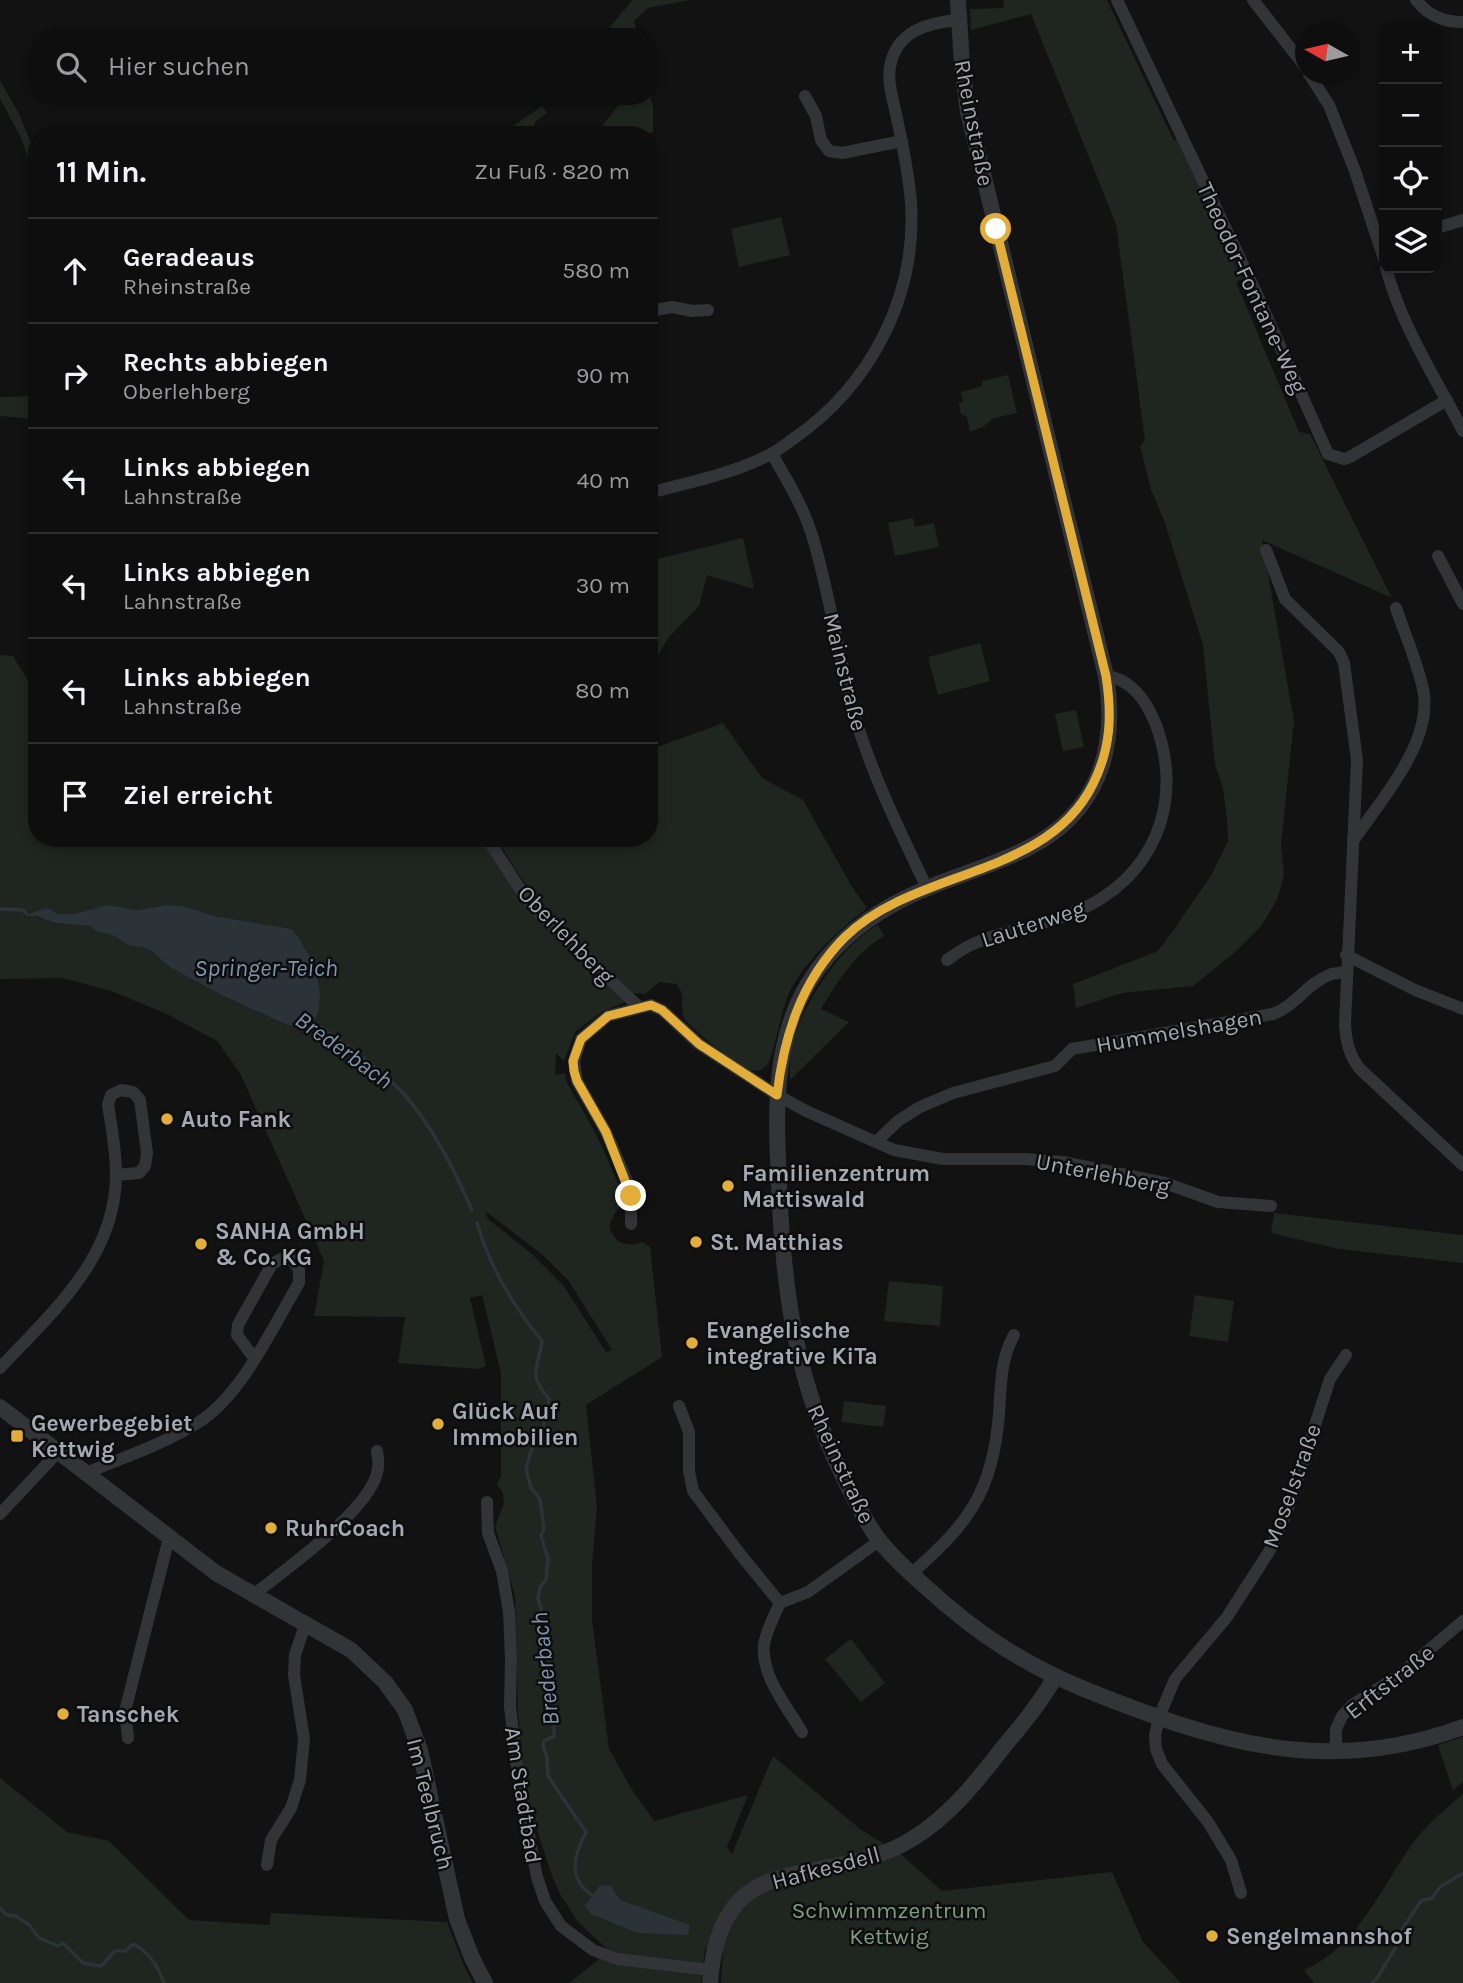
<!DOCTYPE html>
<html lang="de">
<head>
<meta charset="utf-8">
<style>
	:root { --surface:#0e0e0e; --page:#1c1c1c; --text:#f1f3f6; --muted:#9b9c9e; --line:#2e2e2e }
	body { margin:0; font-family:Karla,sans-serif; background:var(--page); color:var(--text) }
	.controls { position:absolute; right:21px; top:21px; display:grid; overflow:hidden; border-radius:14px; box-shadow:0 4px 10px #0003 }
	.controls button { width:63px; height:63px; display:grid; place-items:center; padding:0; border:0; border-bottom:2px solid var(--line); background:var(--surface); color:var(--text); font:35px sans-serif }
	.compass { position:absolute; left:1295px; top:21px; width:63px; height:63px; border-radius:50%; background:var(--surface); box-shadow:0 4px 10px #0003; rotate:278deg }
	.stop { position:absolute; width:21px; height:21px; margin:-16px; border:5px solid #e3ad3a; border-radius:50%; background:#fff }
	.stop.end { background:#e3ad3a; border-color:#fff; box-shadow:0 2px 7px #0008 }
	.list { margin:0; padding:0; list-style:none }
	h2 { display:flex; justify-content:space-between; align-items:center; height:91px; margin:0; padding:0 28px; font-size:30px }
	h2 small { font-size:23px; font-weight:400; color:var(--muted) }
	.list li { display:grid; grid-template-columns:46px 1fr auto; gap:21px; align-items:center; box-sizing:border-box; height:105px; padding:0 28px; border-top:2px solid var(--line) }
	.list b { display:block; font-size:26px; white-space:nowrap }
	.list p { margin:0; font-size:23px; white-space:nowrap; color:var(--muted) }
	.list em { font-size:23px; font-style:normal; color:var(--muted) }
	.icon { flex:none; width:38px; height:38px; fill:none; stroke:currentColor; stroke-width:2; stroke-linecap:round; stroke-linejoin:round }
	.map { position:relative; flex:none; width:1463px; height:1983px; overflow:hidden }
	.search { position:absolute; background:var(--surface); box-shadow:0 4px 10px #0003; left:28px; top:28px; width:630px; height:77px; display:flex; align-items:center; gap:18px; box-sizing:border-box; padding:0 24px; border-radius:28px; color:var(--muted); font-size:26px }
	.panel { position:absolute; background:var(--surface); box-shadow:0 4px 10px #0003; left:28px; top:126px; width:630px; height:721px; border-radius:28px }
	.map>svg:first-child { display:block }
	.green { fill:#1e261f; fill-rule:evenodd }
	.water { fill:#2b3238 }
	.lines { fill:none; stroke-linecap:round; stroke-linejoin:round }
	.stream { stroke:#2b3238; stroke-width:3.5 }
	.minor { stroke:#333438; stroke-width:12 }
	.tertiary { stroke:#333438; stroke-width:16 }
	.route { stroke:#e3ad3a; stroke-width:9 }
	.poi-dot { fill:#e3ad3a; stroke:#0d0d0e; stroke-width:2.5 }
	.labels { text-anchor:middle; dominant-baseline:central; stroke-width:5; stroke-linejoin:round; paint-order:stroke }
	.street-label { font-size:23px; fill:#a4a9b3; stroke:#0d0d0e }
	.poi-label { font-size:23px; font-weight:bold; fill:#a4a9b3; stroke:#0d0d0e; text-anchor:start }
	.park-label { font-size:23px; fill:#7c9d7f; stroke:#0d0d0e }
	.water-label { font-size:24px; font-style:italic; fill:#7d95ac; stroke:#0d0d0e }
</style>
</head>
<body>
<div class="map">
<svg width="1463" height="1983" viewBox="0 0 1463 1983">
	<rect width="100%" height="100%" fill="#121213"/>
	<g class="green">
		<polygon points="633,0 690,0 648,8 634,21 638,37 601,37"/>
		<polygon points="1004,0 1107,0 1174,141 1177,139 1242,279 1236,282 1299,432 1310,434 1392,598 1262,540 1294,721 1281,845 1284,875 1277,900 1262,925 1234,953 1193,986 1122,993 1076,1008 1073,984 1156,952 1163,945 1211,876 1228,841 1227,820 1223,788 1215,765 1203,645 1164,520 1151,490 1140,446 1145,441 1116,224 1031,14 971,30 970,9 1003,8"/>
		<polygon points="0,80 19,114 37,157 37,180 20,136 0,99"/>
		<polygon points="649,91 653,107 653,132 641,135 607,135 603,125 626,96 649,96"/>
		<polygon points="542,106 547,113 537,120 528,135 501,135"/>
		<polygon points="781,217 790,255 739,267 731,229"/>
		<polygon points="1008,375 1017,413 994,418 984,426 970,432 967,417 961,414 959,403 963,402 961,392 982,386 982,381"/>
		<polygon points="37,396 37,419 0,416 0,397"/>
		<polygon points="913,518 915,527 934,523 939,547 895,556 888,523"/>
		<polygon points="743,538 754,589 707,575 699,606 668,638 654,663 649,680 649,561"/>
		<polygon points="980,643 990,681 938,695 928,657"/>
		<path d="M 0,655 L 13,656 L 37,695 L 37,838 L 477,838 L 625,1002 L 600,1013 L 575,1032 L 564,1061 L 556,1053 L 555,1075 L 565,1073 L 567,1083 C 584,1112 600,1139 612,1170 C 615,1178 621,1187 622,1196 C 624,1211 602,1218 613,1235 C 620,1246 632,1246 642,1242 L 650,1247 L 662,1357 L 586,1405 L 597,1507 L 592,1563 L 592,1620 L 609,1749 L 631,1788 L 654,1821 L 748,1795 L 727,1847 L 732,1854 L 773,1756 L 860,1829 L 902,1855 L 942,1891 L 1112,1872 L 1143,1942 L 1181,1983 L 721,1983 L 723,1951 L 705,1949 L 701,1983 L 569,1983 L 597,1961 L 607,1949 L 579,1923 L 561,1896 L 552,1876 L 531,1811 L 522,1761 L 518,1711 L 515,1596 L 495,1526 L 504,1504 L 503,1493 L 497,1484 L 501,1476 L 501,1373 L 482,1295 L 470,1298 L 486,1366 L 479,1369 L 398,1363 L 405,1317 L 314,1316 L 324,1261 L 240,1073 L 217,1041 L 167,1014 L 111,991 L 63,978 L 0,979 ZM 107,905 L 137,910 L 167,905 L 184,906 L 215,916 L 292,929 L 305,948 L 317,976 L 286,1025 L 221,995 L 171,968 L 149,949 L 128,945 L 115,936 L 96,931 L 89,926 L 55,923 L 35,916 L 27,916 L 24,909 L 29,914 C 41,909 49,915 62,915 C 78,915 92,910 107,905 ZM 485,1211 L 544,1256 L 568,1280 L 612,1350 L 606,1352 L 563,1285 L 533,1255 L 488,1219 Z"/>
		<polygon points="1076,710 1084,747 1063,751 1055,714"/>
		<path d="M 723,723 L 762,778 L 803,800 L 851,885 L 867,908 C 838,931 799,965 786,1001 C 779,1022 776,1044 768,1064 C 764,1068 760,1071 754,1071 C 743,1070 691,1029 685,1019 C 678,1006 688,998 676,984 L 659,982 L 645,994 L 632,993 L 544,909 L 517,872 L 501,845 L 513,838 L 649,838 L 649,742 L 655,748 Z"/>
		<path d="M 878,925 L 884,936 C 855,953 838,981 821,1009 L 849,1022 L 790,1080 C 790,1071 789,1061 790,1053 C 797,1012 841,944 878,925 Z"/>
		<polygon points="1274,1213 1463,1235 1463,1263 1339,1249 1271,1233"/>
		<polygon points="889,1281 943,1286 940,1326 884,1321"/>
		<polygon points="1195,1295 1234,1301 1228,1342 1189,1336"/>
		<polygon points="844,1401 886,1406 883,1427 841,1422"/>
		<polygon points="851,1639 885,1683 861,1702 825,1659"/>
		<polygon points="1463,1737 1463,1782 1453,1790 1438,1745"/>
		<polygon points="0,1778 67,1832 109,1841 189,1920 270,1925 271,1913 447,1922 465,1968 473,1983 0,1983"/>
		<path d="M 1463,1794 L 1463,1983 L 1314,1983 L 1304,1970 C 1359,1947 1382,1884 1416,1839 C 1430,1822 1446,1808 1463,1794 Z"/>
	</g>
	<g class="water">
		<path d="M 107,905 L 137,910 L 167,905 L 184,906 L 215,916 L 292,929 C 310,952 328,988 316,1017 L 300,1027 L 287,1025 L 221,995 L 171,968 L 149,949 L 128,945 L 115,936 L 96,931 L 89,926 L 55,923 L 36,916 L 27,916 L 22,910 L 24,908 L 29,914 L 45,908 L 52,910 L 57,914 L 75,914 Z"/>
		<polygon points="600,1885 611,1886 620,1900 690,1925 688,1935 637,1933 591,1914 585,1906"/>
	</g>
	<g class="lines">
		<g class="stream">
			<polyline points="0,909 22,910 25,912"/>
			<path d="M 309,1020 C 337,1037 380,1069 403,1093 C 433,1127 454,1169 472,1210"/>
			<path d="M 477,1223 C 490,1267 513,1306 542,1341 C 538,1371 527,1372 549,1399 L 543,1428 L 533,1445 L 526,1469 L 531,1488 L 540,1499 L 544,1529 L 541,1536 L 548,1558 L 546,1580 L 540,1587 L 538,1598 L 543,1616 L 550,1670 L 547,1679 L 549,1686 L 546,1692 L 554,1710 L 551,1715 L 554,1724 L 554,1736 L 544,1741 L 543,1746 L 547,1757 L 548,1776 L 586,1832 C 573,1857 567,1880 595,1897"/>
			<path d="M 0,1908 L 7,1915 L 16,1916 L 29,1925 L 39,1938 L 58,1946 L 63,1943 L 83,1963 L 101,1966 L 115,1951 L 125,1951 L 133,1944 C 150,1953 157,1965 164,1983"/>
			<polyline points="1372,1983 1378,1977 1397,1945 1401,1931 1421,1901 1432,1898 1440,1887 1463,1873"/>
		</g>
		<g class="minor">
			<polyline points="1117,0 1255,290 1328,454 1344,459 1350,457 1447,400"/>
			<polyline points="1253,0 1306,68"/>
			<path d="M 1416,0 C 1429,16 1443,22 1463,22"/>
			<polyline points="1309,74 1329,105 1355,171 1384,259"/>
			<polyline points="805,96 816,116 821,140 829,151 842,153 902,141"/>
			<polyline points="546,135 548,133"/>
			<polyline points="1437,228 1463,220"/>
			<path d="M 1386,268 C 1402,327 1435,377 1463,431"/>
			<polyline points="649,311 672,307 692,311 708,310"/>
			<path d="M 772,454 C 787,480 803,506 812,535 C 829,590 837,650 852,706 C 869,769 899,829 927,888"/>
			<path d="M 649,493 C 690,482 733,474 771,454 C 778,450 786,444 793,439 C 870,386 917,297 911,203 C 909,174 903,147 897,119 C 894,102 887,83 890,67 C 896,31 927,23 958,20"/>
			<path d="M 1266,550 L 1285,599 L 1339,652 L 1344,663 L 1357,760 L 1345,1024 C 1346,1042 1349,1055 1360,1069 L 1463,1165"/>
			<polyline points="1438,556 1463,604"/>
			<path d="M 486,838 C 504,861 516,887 535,909 L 639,1007"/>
			<path d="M 1353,841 C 1380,801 1430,746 1424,695 C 1421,671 1404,632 1396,608"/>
			<polyline points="1346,955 1415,990 1463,1009"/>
			<path d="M 947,960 C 954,955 961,950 969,946 C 998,931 1043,926 1075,912 C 1153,880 1185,803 1156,725 C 1147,702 1132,679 1106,676"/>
			<path d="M 876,1142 L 898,1121 L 920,1107 L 953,1093 L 1055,1066 L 1072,1049 L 1273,1014 C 1295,1006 1308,983 1329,975 C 1334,973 1341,973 1346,972"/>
			<polyline points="631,1224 631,1196 627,1181 606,1132 577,1081 574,1061 581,1039 608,1016 651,1005 662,1010 699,1044 777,1095 806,1111 894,1150 943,1159 1025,1159 1063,1162 1165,1183 1218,1202 1271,1206"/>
			<path d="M 0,1368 C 52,1312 116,1258 116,1174 C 116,1151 112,1128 108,1105 L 111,1095 L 121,1090 L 133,1092 L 140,1100 L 147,1153 L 145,1166 L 139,1173 L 116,1175"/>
			<polyline points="679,1406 689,1432 689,1471 693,1491 740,1554 780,1603"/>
			<path d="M 86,1473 C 124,1457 164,1444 199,1422 C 242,1395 273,1326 299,1283 L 299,1269 L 292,1260 L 281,1259 L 272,1264 L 238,1325 L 237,1335 L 254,1358"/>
			<polyline points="487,1502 488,1533 502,1571 509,1612 511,1659 510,1706 518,1777 537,1877 545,1901 561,1926 593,1950 617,1959 711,1970"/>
			<polyline points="0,1514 59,1451"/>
			<path d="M 911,1574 C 968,1524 993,1492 999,1414 C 1001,1387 1000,1360 1014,1335"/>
			<path d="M 252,1596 C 284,1570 374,1508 378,1468 C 379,1463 378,1457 377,1451"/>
			<path d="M 802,1732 C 787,1707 761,1676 764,1645 C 766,1631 774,1616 780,1603 L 808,1592 L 879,1541"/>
			<polyline points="128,1738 125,1711 169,1538"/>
			<polyline points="1336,1752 1336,1729 1342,1716 1352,1705 1398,1676 1463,1621"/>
			<polyline points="267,1865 271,1840 291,1808 300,1780 304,1739 294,1675 295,1655 305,1625"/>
			<polyline points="1241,1893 1231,1860 1208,1822 1162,1764 1156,1749 1155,1735 1159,1717 1175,1679 1227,1617 1270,1550 1287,1511 1330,1379 1346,1355"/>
		</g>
		<g class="tertiary">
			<path d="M 958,0 L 962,65 L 968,112 L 1106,676 C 1118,749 1098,813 1028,848 C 985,870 937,880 894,904 C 859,923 829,949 808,984 C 772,1043 776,1117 779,1184 C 783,1291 796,1384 845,1480 C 855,1500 865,1522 879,1540 C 892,1557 910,1573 927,1588 C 975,1632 1023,1664 1084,1689 C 1213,1741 1326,1778 1463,1727"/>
			<polyline points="0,1407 216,1573 351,1650 385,1682 405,1710 420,1750 457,1919 472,1958 485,1983"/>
			<path d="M 710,1983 C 720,1839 824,1893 912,1839 C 950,1816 978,1780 1005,1745 C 1024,1723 1041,1702 1055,1677"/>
		</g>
	</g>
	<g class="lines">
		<path class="route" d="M 631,1196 L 606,1132 L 577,1081 L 574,1071 L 573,1061 L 581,1039 L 608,1016 L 651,1005 L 662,1010 L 699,1044 L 777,1095 C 784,1036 801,981 845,937 C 916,868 1047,878 1093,784 C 1111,748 1112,715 1106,676 L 996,229"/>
	</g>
	<g class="poi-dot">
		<circle cx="167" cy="1119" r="7"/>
		<circle cx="728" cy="1186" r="7"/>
		<circle cx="696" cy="1242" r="7"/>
		<circle cx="201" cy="1244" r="7"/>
		<circle cx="692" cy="1343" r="7"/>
		<circle cx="438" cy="1424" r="7"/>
		<rect x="10" y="1429" width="14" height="14" rx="3.5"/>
		<circle cx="271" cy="1528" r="7"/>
		<circle cx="63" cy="1714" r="7"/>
		<circle cx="1212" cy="1936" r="7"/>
	</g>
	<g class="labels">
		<g class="street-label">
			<text transform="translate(974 123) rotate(79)">Rheinstraße</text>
			<text transform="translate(1252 288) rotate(65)">Theodor-Fontane-Weg</text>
			<text transform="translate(845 672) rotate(76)">Mainstraße</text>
			<text transform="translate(1033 924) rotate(-18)">Lauterweg</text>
			<text transform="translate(566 935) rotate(46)">Oberlehberg</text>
			<text transform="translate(1179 1031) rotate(-10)">Hummelshagen</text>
			<text transform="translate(1103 1174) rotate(11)">Unterlehberg</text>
			<text transform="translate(841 1464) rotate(65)">Rheinstraße</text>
			<text transform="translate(1292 1486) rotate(-70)">Moselstraße</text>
			<text transform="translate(1390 1682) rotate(-38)">Erftstraße</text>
			<text transform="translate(523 1795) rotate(81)">Am Stadtbad</text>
			<text transform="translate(430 1804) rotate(76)">Im Teelbruch</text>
			<text transform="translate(826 1868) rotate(-15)">Hafkesdell</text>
		</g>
		<g class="poi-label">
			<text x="181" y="1119">Auto Fank</text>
			<text x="742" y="1173">Familienzentrum<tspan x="742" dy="26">Mattiswald</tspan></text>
			<text x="215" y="1231">SANHA GmbH<tspan x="215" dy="26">&amp; Co. KG</tspan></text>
			<text x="710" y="1242">St. Matthias</text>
			<text x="706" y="1330">Evangelische<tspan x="706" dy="26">integrative KiTa</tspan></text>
			<text x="452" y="1411">Glück Auf<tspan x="452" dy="26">Immobilien</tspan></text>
			<text x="31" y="1423">Gewerbegebiet<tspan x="31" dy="26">Kettwig</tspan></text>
			<text x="285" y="1528">RuhrCoach</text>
			<text x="77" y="1714">Tanschek</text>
			<text x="1226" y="1936">Sengelmannshof</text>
		</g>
		<g class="park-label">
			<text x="889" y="1910">Schwimmzentrum<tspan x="889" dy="26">Kettwig</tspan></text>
		</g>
		<g class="water-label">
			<text x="266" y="968">Springer-Teich</text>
			<text transform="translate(344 1050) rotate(36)">Brederbach</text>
			<text transform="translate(545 1669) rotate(-96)">Brederbach</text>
		</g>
	</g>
</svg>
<div class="controls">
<button>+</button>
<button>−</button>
<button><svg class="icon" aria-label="locate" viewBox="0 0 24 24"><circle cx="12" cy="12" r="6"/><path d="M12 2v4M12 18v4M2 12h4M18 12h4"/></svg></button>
<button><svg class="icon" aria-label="layers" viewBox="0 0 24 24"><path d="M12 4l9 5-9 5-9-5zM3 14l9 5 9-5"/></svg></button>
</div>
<svg class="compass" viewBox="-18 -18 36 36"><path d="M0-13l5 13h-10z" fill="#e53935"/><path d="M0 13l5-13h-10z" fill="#9b9c9e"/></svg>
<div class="stop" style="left:996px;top:229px"></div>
<div class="stop end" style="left:631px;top:1196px"></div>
<div class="search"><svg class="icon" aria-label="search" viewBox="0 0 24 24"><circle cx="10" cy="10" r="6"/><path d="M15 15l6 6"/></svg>Hier suchen</div>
<section class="panel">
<h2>11 Min.<small>Zu Fuß · 820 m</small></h2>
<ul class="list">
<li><svg class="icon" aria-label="ahead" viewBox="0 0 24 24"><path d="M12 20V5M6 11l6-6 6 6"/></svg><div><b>Geradeaus</b><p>Rheinstraße</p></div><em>580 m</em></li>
<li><svg class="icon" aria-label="right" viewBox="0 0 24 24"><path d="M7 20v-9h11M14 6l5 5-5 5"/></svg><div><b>Rechts abbiegen</b><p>Oberlehberg</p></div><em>90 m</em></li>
<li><svg class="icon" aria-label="left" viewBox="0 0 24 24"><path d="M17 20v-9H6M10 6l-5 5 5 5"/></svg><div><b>Links abbiegen</b><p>Lahnstraße</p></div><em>40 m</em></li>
<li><svg class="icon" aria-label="left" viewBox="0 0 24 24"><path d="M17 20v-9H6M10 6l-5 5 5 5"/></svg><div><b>Links abbiegen</b><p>Lahnstraße</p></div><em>30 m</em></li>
<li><svg class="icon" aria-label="left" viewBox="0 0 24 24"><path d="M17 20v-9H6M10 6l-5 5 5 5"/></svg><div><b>Links abbiegen</b><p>Lahnstraße</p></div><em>80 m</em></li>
<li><svg class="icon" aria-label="arrive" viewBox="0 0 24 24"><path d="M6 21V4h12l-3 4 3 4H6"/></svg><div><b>Ziel erreicht</b></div></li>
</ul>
</section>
</div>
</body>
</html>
